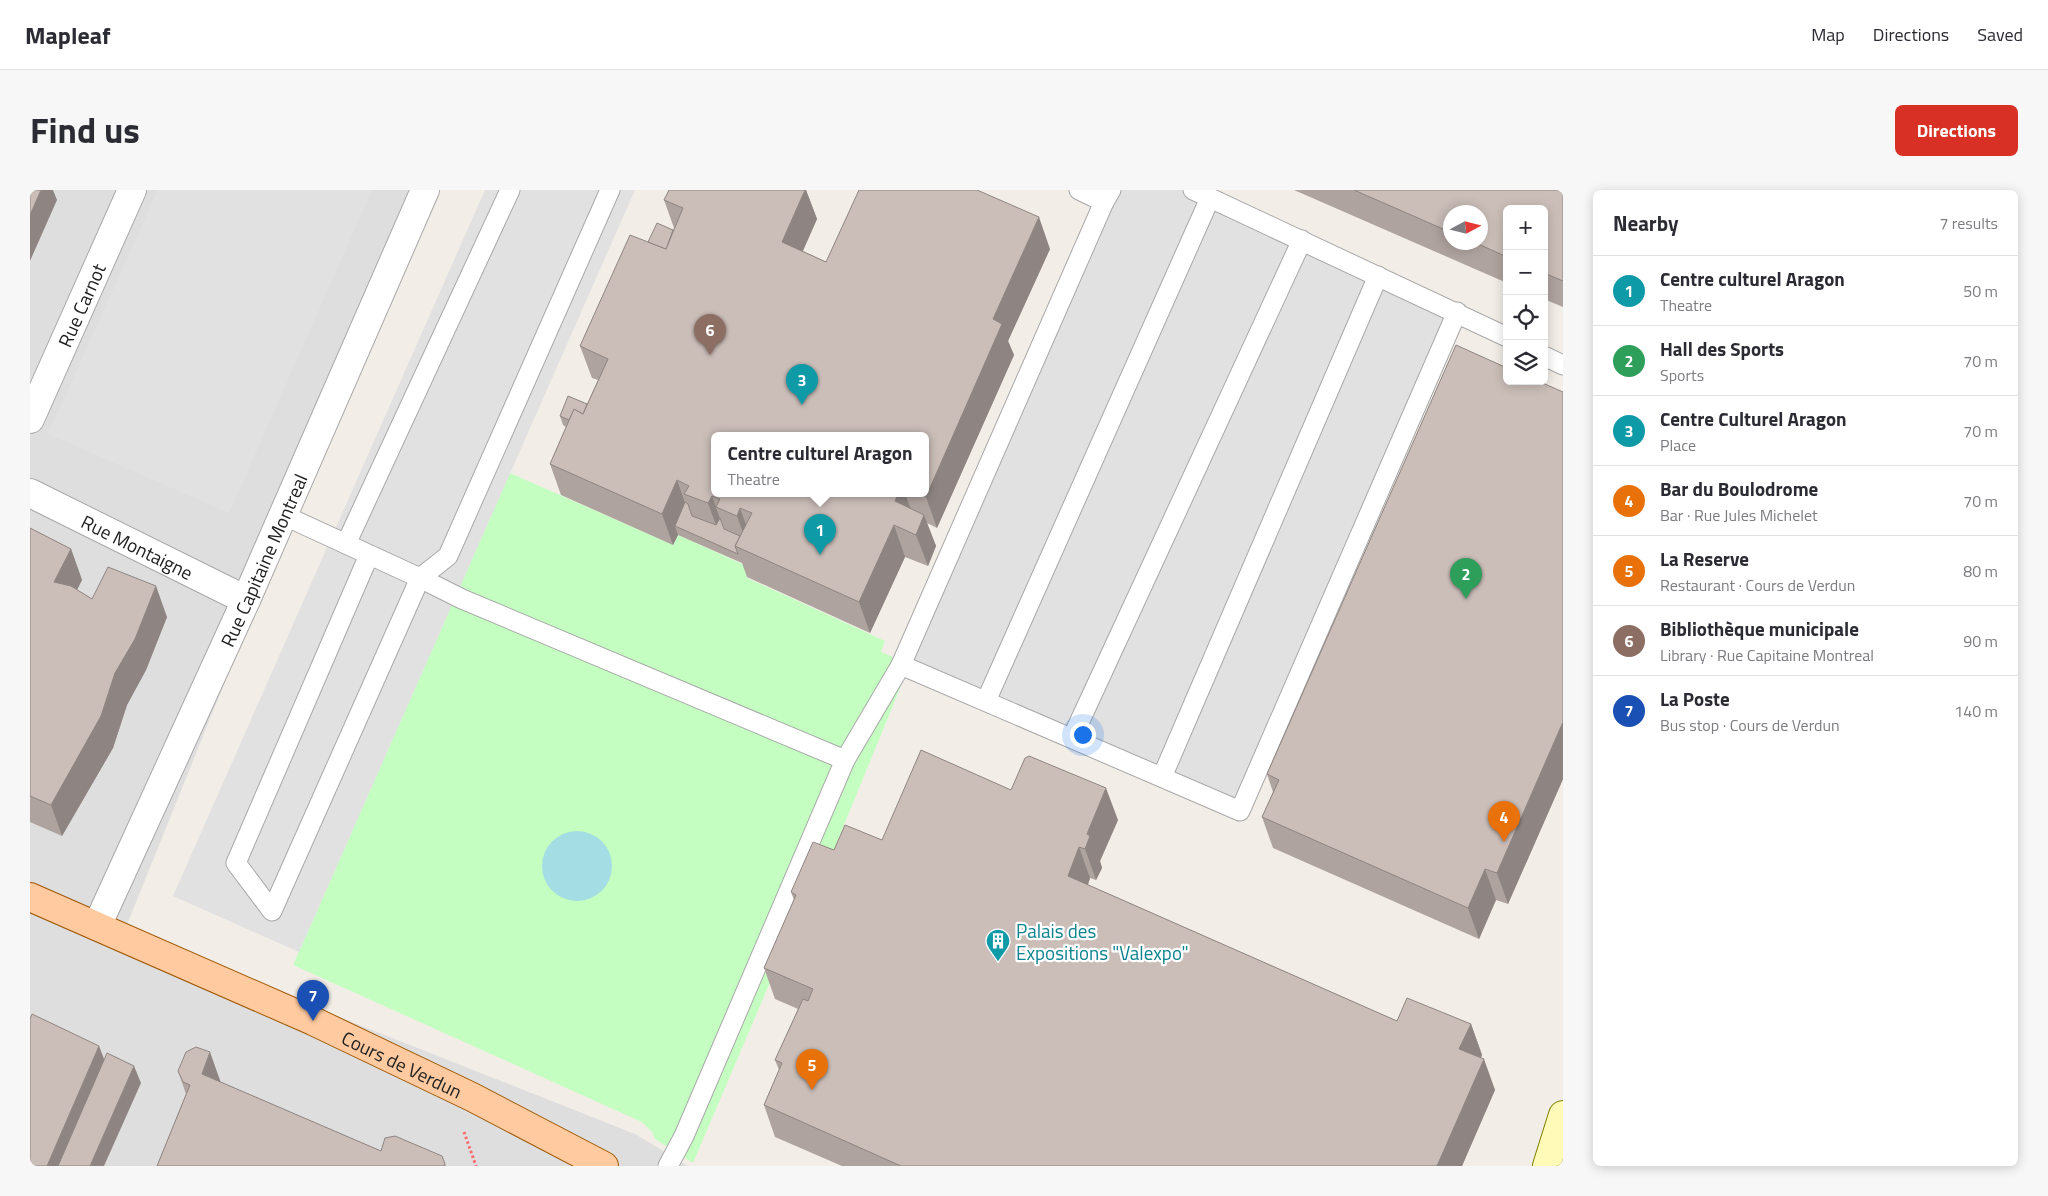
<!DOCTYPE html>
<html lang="en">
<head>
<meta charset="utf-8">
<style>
	:root { --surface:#fff; --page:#f7f7f7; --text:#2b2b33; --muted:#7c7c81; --line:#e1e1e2; --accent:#d93025 }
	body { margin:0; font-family:"Titillium Web",sans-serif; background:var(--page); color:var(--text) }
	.controls { position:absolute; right:15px; top:15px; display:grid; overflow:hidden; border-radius:8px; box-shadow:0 2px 12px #0003 }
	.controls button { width:45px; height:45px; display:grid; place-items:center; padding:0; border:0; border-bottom:1px solid var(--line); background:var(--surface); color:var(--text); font:25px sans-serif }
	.compass { position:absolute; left:1413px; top:15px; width:45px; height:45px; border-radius:50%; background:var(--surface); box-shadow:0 2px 12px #0003; rotate:83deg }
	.you { position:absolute; left:1052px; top:544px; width:18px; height:18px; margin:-12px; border:4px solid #fff; border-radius:50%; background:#1a73e8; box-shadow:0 0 0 8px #1a73e833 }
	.badge { display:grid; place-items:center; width:32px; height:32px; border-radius:50%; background:var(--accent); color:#fff; font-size:16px; font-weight:700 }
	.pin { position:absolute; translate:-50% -41px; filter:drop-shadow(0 1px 2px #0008) }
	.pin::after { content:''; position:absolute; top:26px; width:18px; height:15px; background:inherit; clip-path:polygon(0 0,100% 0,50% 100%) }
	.popup { position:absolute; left:681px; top:242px; width:218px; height:65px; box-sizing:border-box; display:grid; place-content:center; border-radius:8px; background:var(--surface); filter:drop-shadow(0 1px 4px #0005); font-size:16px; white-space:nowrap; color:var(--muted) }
	.popup b { font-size:19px; color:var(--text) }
	.popup::after { content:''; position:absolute; left:50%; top:100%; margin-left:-10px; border:10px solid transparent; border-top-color:var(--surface) }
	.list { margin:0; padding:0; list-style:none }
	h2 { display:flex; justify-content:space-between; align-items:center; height:65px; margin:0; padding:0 20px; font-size:21px }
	h2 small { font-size:16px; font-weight:400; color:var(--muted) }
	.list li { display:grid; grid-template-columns:32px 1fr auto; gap:15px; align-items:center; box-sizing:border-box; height:70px; padding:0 20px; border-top:1px solid var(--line) }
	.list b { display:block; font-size:19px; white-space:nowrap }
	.list p { margin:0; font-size:16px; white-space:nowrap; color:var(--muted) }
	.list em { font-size:16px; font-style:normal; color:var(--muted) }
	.icon { flex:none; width:28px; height:28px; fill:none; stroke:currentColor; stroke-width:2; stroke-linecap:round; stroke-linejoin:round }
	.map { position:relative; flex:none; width:1533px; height:976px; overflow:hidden; border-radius:8px }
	header { display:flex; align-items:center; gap:30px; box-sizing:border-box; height:70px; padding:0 25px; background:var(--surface); border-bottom:1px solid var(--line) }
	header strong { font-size:24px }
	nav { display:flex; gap:28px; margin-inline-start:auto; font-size:18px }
	.intro { display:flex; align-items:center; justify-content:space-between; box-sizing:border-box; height:120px; padding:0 30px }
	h1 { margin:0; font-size:35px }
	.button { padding:12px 22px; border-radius:8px; background:var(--accent); color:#fff; font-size:18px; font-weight:700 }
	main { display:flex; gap:30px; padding:0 30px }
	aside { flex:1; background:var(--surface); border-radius:8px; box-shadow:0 2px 12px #0003 }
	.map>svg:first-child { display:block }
	.residential { fill:#dfdede }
	.park { fill:#c4ffc1 }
	.parking { fill:#e1e1e1 }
	.water { fill:#a4dde3 }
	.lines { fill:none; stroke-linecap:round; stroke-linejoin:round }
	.lane-casing { stroke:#a8a8a8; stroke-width:21 }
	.street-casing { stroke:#a8a8a8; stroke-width:30 }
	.secondary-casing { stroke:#807e00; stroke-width:30 }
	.primary-casing { stroke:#9e5600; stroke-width:30 }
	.path { stroke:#ff6b6e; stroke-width:3; stroke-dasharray:2.5 2.5; stroke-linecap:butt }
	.lane { stroke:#fff; stroke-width:19 }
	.street { stroke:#fff; stroke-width:28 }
	.secondary { stroke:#fffab8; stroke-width:28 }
	.primary { stroke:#ffca9f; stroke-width:28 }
	.wall { fill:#afa39f; fill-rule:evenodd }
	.shaded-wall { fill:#8e8582 }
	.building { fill:#cbbeb9; stroke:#8e8582 }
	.labels { text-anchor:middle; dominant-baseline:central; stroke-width:4.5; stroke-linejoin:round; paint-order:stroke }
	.street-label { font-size:19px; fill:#212121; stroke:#fff }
	.culture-label { font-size:19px; fill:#0d838f; stroke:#fff; text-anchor:start }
</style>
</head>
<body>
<header>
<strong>Mapleaf</strong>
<nav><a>Map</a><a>Directions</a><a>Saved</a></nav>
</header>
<div class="intro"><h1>Find us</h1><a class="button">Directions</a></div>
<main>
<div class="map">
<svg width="1533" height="976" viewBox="0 0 1533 976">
	<rect width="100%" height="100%" fill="#f2ede7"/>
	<polygon class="residential" points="0,0 393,0 94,742 605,944 658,976 0,976"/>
	<polygon class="park" points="480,283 643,355 648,345 721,378 717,388 855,451 851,462 880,474 798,674 767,729 663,973 625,949 622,942 612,932 263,775"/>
	<g class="parking">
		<polygon points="128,0 342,0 199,323 18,244"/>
		<polygon points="455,0 605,0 269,762 143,706"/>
		<polygon points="1085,0 1163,0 1427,122 1210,621 871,475"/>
	</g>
	<circle class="water" cx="547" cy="676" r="35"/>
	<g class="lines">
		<defs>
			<g id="lane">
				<polyline points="1049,0 1074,12 1081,0"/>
				<polyline points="1163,0 1477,147"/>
				<polyline points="1074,12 871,475 1210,621 1427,122"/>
				<polyline points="1514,166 1533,175"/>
				<polyline points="253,325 390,388 418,366 580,0"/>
				<polyline points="316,354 480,0"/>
				<polyline points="339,365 206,673 242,721 390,388 432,409 815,570 654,946 638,976"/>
				<polyline points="956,511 1180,8"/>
				<polyline points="1042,548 1272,50"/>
				<polyline points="815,570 871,475"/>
				<polyline points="1132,587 1348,86"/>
			</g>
			<g id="street">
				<path id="s1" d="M 0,229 L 102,0"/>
				<path id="s2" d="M 0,303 L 216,410"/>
				<path id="s3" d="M 67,736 L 216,410 L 395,0"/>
			</g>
			<polyline id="secondary" points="1517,976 1533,925"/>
			<g id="primary">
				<path id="s4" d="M 0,707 L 283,831 L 442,907 L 574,976"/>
			</g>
		</defs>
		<use href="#lane" class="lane-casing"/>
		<use href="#street" class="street-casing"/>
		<use href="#secondary" class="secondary-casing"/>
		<use href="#primary" class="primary-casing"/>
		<polyline class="path" points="434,942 446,976"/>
		<use href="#lane" class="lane"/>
		<use href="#street" class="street"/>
		<use href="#secondary" class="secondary"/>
		<use href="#primary" class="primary"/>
	</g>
	<g class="wall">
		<path d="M 639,0 L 776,0 L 787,29 L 773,61 L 796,72 L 1020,59 L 978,151 L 984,165 L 907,338 L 897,333 L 906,356 L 898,376 L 875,367 L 840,443 L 717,387 L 712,373 L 648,345 L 643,355 L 531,305 L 520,274 L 536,237 L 533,235 L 530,226 L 557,214 L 568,190 L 562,188 L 550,156 L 618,52 L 643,40 L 644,38 L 634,10 ZM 895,246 L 895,304 L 685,304 Z"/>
		<path d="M 1264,0 L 1533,0 L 1533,117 L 1514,109 L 1514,19 L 1477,19 L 1477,93 ZM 1420,22 L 1450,52 L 1420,52 Z"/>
		<polygon points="1533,202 1533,589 1478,714 1466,710 1449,749 1243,658 1232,627 1243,602 1237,584"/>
		<polygon points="0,338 41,359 52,390 47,400 62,409 137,427 116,480 97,515 83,558 32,646 0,632"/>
		<polygon points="981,600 1088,630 1070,671 1072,678 1066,690 1060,688 1058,695 1367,831 1441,834 1452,865 1451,868 1465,900 1432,976 812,976 745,947 734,915 749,880 745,870 768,819 745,809 734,778 764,710 761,702 804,660 852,650"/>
		<polygon points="148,881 190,892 351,961 412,966 416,976 127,976 156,904"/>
	</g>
	<g class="shaded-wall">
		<polygon points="11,0 23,0 27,10 0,71 0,25"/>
		<polygon points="775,0 776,0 787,29 766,76 752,52"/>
		<polygon points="1009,27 1020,59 978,151 984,165 907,338 896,307 963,129"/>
		<polygon points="647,290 658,321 645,336 648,345 643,355 632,324"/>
		<polygon points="868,304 875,304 884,327 865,311"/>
		<polygon points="682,306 693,337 689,344 678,313"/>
		<polygon points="710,318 721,349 718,357 707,326"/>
		<polygon points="894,325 906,356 898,376 886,345"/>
		<polygon points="864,335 875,367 840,443 829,412"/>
		<polygon points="41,359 52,390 35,423 24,392"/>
		<polygon points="126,396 137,427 116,480 97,515 83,558 32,646 21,615"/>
		<polygon points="1533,532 1533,589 1478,714 1467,683"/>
		<polygon points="1076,598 1088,630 1070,671 1072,678 1066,690 1055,659 1057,644"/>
		<polygon points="1049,657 1060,688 1050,718 1038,686"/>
		<polygon points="1455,679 1466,710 1449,749 1438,718"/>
		<polygon points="1441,834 1452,865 1441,890 1429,859"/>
		<polygon points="69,856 81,887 42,976 17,976"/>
		<polygon points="180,862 191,893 172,884"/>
		<polygon points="1454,869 1465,900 1432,976 1407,976"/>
		<polygon points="104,876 111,893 74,976 60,976"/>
	</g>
	<g class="building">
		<polygon points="0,0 11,0 0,25"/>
		<polygon points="639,0 775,0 752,52 796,72 829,0 947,0 1009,27 963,129 972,134 896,307 890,304 895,304 895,246 685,246 685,304 868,304 865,311 894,325 886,345 864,335 829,412 705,356 722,323 710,318 707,326 686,317 690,309 682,306 678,313 654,304 659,296 647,290 632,324 520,274 544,219 553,224 578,169 550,156 600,45 636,59 653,18 634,10"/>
		<polygon points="1324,0 1533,0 1533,91 1514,83 1514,19 1477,19 1477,67 1444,52 1450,52 1450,22 1420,22 1420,42"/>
		<polygon points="627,33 643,40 636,59 618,52"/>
		<polygon points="1426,155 1477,178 1477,191 1508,191 1533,202 1533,532 1467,683 1455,679 1438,718 1232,627 1249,590 1237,584"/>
		<polygon points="538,206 557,214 553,224 544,219 539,230 530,226"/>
		<polygon points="655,312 658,314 662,326 686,335 690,328 694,339 710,346 705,356 708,364 645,336"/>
		<polygon points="0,338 41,359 24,392 41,396 62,409 78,377 126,396 105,449 85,483 71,526 21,615 0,606"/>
		<polygon points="891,560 981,600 995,568 999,566 1076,598 1057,644 1060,646 1055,659 1049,657 1038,686 1367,831 1377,808 1441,834 1429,859 1454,869 1407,976 871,976 734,915 752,873 745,870 773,809 778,811 783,799 734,778 766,705 761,702 783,652 804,660 815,635 852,650"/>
		<polygon points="2,824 69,856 17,976 0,976 0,829"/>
		<polygon points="166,857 180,862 172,884 351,961 355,948 365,946 412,966 415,974 414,976 127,976 160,895 153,892 148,881 156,862"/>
		<polygon points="77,863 104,876 60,976 28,976"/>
	</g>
	<defs>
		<symbol id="building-pin" viewBox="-11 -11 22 30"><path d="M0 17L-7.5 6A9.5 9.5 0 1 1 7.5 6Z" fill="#0f9aa8" stroke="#fff"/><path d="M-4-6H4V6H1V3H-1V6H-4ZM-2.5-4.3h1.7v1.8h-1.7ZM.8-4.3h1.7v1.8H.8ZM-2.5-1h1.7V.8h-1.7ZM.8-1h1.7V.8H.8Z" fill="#fff"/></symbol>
	</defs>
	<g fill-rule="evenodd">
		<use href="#building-pin" x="954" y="737" width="28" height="38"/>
	</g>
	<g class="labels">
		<g class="street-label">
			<text stroke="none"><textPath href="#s1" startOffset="125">Rue Carnot</textPath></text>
			<text stroke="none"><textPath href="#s2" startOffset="120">Rue Montaigne</textPath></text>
			<text stroke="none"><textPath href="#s3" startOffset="402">Rue Capitaine Montreal</textPath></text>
			<text stroke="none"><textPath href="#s4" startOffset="408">Cours de Verdun</textPath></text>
		</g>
		<g class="culture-label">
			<text x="986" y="740">Palais des<tspan x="986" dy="22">Expositions "Valexpo"</tspan></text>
		</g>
	</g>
</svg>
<div class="controls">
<button>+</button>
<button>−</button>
<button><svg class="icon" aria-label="locate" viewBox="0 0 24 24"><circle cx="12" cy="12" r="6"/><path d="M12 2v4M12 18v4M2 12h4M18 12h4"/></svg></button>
<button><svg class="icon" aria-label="layers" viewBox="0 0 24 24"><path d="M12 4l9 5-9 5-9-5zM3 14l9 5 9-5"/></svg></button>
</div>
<svg class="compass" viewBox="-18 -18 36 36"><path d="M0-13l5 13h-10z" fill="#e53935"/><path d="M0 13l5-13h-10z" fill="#7c7c81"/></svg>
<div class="you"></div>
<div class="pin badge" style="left:790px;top:365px;background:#0f9aa8">1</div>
<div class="popup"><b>Centre culturel Aragon</b>Theatre</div>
<div class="pin badge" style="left:1436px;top:409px;background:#2e9e5b">2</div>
<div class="pin badge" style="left:772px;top:215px;background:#0f9aa8">3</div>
<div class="pin badge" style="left:1474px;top:652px;background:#e8710a">4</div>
<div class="pin badge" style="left:782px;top:900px;background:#e8710a">5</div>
<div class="pin badge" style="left:680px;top:165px;background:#8d6e63">6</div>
<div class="pin badge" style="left:283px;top:831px;background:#1a4fb4">7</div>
</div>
<aside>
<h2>Nearby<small>7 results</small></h2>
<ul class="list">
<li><span class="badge" style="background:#0f9aa8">1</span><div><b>Centre culturel Aragon</b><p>Theatre</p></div><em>50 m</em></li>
<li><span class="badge" style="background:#2e9e5b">2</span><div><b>Hall des Sports</b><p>Sports</p></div><em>70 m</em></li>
<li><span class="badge" style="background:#0f9aa8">3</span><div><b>Centre Culturel Aragon</b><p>Place</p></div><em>70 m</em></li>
<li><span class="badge" style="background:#e8710a">4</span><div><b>Bar du Boulodrome</b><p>Bar · Rue Jules Michelet</p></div><em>70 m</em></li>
<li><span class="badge" style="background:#e8710a">5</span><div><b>La Reserve</b><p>Restaurant · Cours de Verdun</p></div><em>80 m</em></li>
<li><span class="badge" style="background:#8d6e63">6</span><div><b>Bibliothèque municipale</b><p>Library · Rue Capitaine Montreal</p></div><em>90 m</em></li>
<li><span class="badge" style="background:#1a4fb4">7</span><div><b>La Poste</b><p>Bus stop · Cours de Verdun</p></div><em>140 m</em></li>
</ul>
</aside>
</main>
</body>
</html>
